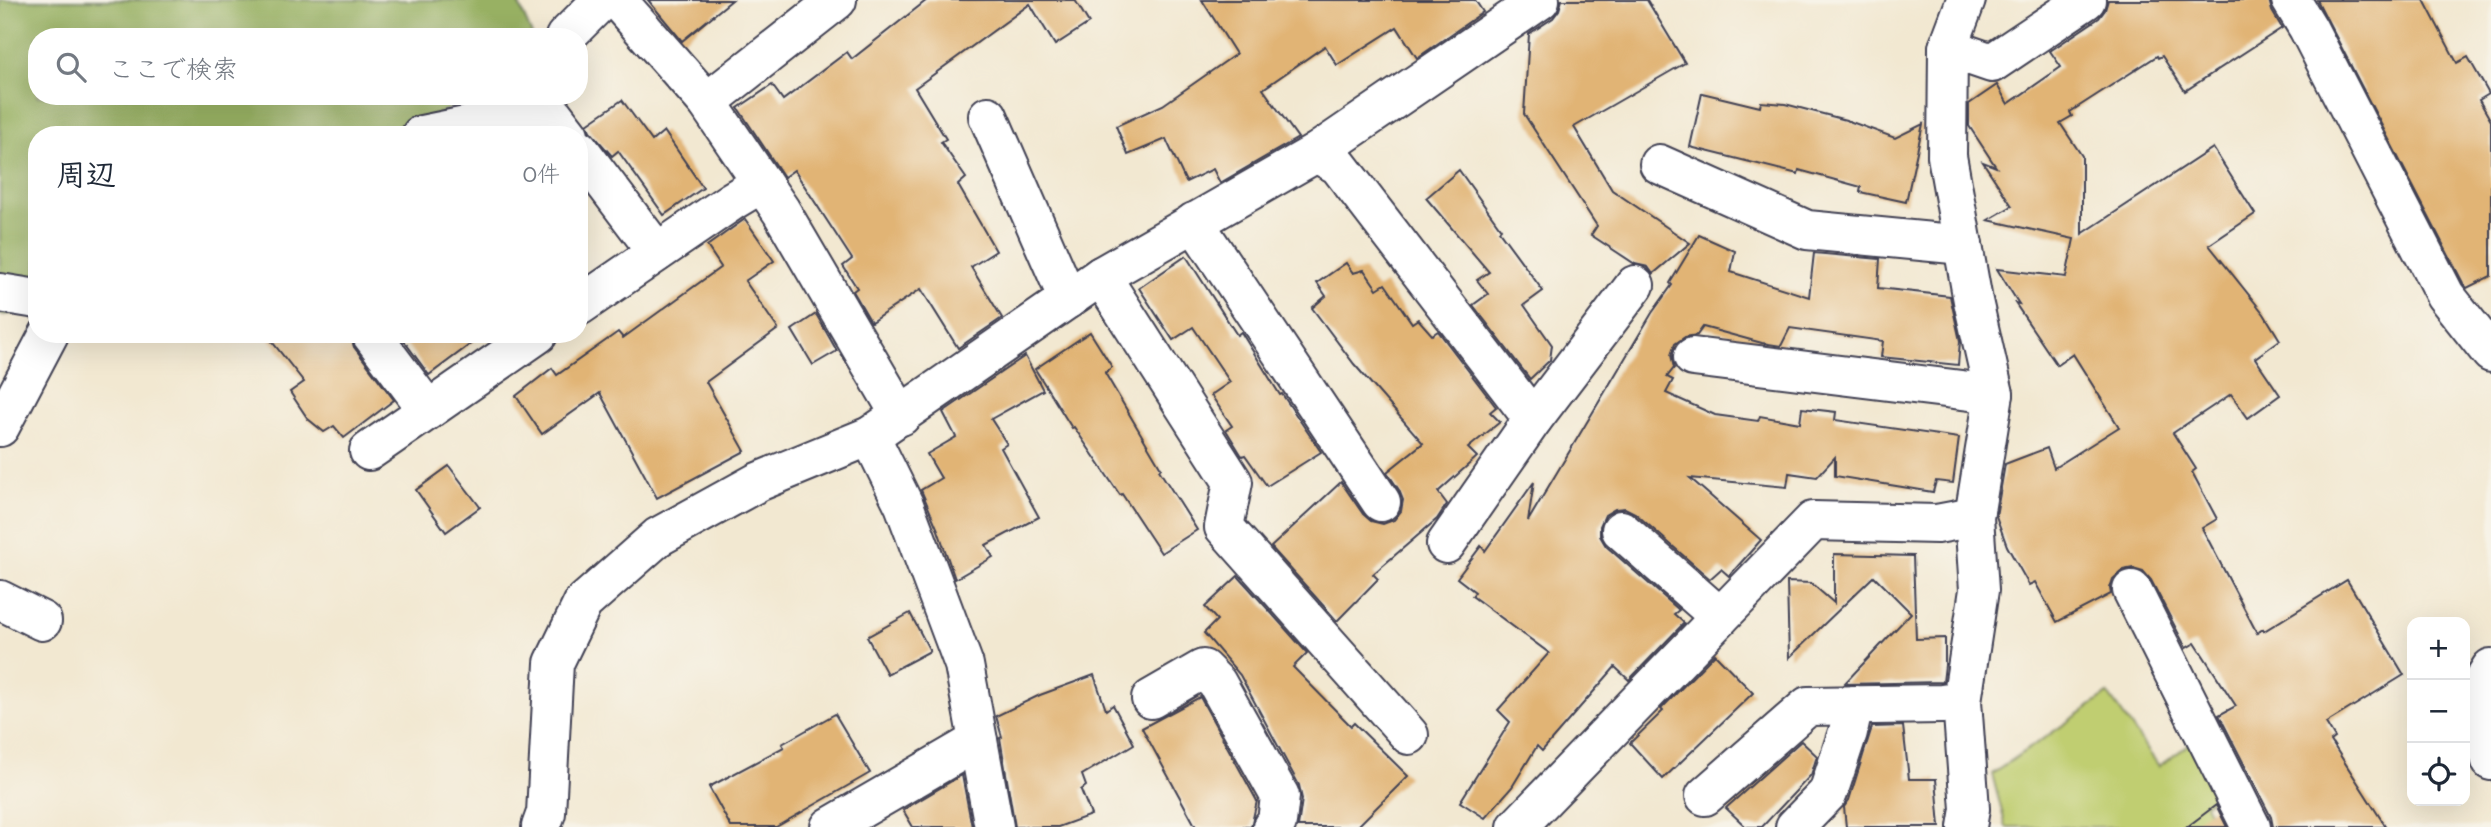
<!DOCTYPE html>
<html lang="ja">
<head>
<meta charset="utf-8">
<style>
	:root { --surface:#fff; --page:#f6f6f7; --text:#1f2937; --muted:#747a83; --line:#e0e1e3 }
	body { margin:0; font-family:Mali,"Klee One",sans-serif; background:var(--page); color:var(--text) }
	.controls { position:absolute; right:21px; bottom:21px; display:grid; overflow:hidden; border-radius:14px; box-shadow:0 7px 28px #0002 }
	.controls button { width:63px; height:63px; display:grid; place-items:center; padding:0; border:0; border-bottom:2px solid var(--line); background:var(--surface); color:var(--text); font:35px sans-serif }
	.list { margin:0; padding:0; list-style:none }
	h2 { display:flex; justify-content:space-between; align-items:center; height:91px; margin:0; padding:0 28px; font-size:30px }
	h2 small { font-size:23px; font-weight:400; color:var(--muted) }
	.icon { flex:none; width:38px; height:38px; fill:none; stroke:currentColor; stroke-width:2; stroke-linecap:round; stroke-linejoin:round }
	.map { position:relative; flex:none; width:2491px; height:827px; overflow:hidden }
	.search { position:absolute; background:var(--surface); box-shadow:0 7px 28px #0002; left:28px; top:28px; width:560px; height:77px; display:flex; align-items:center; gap:18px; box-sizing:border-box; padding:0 24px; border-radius:28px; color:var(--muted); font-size:26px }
	.panel { position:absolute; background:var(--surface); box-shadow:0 7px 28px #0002; left:28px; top:126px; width:560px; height:217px; border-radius:28px }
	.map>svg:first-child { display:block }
	.green { fill:#c0ce71; stroke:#717856; stroke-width:2 }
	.forest { fill:#98b163; stroke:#5d6a4f; stroke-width:2 }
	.building { fill:#e1b474 }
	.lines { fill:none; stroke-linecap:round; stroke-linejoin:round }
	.minor-casing { stroke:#414052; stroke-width:42 }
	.minor { stroke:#fff; stroke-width:38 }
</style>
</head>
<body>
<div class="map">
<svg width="2491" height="827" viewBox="0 0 2491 827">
	<rect width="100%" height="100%" fill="#f7f3e8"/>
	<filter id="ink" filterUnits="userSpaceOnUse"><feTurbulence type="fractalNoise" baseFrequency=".0143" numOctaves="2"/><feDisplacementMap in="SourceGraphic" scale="14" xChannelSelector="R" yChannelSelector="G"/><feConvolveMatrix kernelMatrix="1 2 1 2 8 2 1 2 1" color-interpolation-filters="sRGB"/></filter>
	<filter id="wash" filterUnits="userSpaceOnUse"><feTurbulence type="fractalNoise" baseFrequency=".00686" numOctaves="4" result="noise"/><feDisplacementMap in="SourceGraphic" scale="28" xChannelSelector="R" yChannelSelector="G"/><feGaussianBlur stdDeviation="1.57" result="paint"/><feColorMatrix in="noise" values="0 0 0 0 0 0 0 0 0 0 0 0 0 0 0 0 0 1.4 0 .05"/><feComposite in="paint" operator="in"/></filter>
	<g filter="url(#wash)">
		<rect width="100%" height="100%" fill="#f2e8d1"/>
		<polygon class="green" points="2108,694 2159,766 2198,738 2222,793 2205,804 2213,819 2200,827 2006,827 1992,774"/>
		<polygon class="forest" points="0,0 517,0 533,37 37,37 37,96 465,96 412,135 37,135 37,312 0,315"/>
		<g id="blocks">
			<g class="building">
				<polygon points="648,0 732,0 682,41"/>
				<polygon points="927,0 1075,0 1089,23 1055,45 1030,4 915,88 946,139 941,142 966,178 958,185 996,251 971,267 1002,318 958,348 921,289 871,322 853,291 857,288 843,266 852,259 794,170 784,177 738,108 772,85 783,100 847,52 852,59"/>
				<polygon points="1202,0 1475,0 1483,12 1417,58 1397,27 1337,65 1325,46 1263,89 1298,138 1220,183 1213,169 1186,182 1166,139 1128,155 1116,126 1163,105 1236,54"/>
				<polygon points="1562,0 1647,0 1685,63 1574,127 1612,190 1690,243 1653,274 1648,267 1635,264 1591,235 1597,226 1524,114 1529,34 1553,18 1559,10"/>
				<polygon points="2108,0 2269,0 2272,11 2282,28 2185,91 2162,56 2158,58 2157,56 2070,112 2072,116 2060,123 2082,156 2082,234 2213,148 2255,214 2209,245 2264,314 2280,340 2255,358 2280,395 2248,418 2231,394 2173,433 2196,469 2192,472 2217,519 2202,528 2257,633 2263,629 2264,631 2347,580 2404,675 2326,723 2335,738 2331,741 2386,827 2273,827 2271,817 2219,715 2236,706 2195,643 2186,648 2151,580 2143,571 2133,568 2123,570 2113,579 2110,588 2111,594 2057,622 2035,582 2029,585 2007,546 1996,516 2005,464 2047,448 2054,468 2119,427 2073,354 2057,365 2015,303 2019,304 1997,269 2066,277 2074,239 1988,220 2012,206 1983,162 1996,167 1969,126 1969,104 1997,85 2008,104 2061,67 2050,51 2099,18 2105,10"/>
				<polygon points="2317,0 2424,0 2457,63 2468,57 2489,94 2479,100 2491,121 2491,276 2467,288 2463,283"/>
				<polygon points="1702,93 1760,107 1761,102 1785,104 1846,120 1895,138 1923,124 1906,202 1860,192 1861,187 1799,170 1798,174 1690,147"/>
				<polygon points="622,100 652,141 664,131 703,188 664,215 618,151 612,156 590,131 587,124"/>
				<polygon points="1459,170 1501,229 1499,231 1543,291 1524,305 1552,345 1550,360 1530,379 1473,305 1488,294 1477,280 1489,272 1426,198"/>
				<polygon points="745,219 774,261 745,281 778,329 706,382 745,451 657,498 600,393 542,434 516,396 552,368 557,375 618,332 623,338 721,267 707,246"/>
				<polygon points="1699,235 1735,251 1731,272 1809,297 1814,253 1880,259 1878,288 1950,296 1960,341 1958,365 1881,357 1883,341 1790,328 1781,346 1762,343 1703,327 1697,335 1685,337 1675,344 1671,355 1674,368 1667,377 1673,380 1666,393 1715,415 1758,421 1760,416 1800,423 1802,408 1836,412 1835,420 1959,438 1953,483 1936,481 1933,492 1835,476 1835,457 1817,477 1789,473 1787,487 1690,478 1761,540 1729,576 1721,569 1710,579 1635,513 1625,508 1615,509 1605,515 1600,526 1600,536 1606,546 1679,610 1674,614 1684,623 1629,680 1615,667 1542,751 1537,746 1512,787 1485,818 1460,802 1510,722 1498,710 1549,653 1472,596 1475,592 1457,578 1481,546 1485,551 1534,482 1528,521 1652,313 1672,285 1670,283"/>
				<polygon points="1186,256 1237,335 1241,332 1280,395 1282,394 1321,452 1267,486 1245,455 1242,456 1226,430 1232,426 1211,395 1230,382 1193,327 1173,340 1139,288"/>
				<polygon points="1346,263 1353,273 1364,270 1377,289 1385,284 1412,323 1418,319 1432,335 1438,331 1496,407 1490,412 1500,422 1468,448 1477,457 1438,492 1447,504 1437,519 1373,574 1378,579 1337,621 1271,547 1341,482 1363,514 1371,521 1383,524 1394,520 1401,511 1403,500 1399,490 1387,472 1423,443 1354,364 1312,308 1326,296 1317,283"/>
				<polygon points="816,314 837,351 813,365 792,330"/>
				<polygon points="1090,332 1112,367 1105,373 1161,468 1159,470 1197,530 1161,553 1122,494 1120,495 1074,427 1072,428 1035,369"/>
				<polygon points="266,334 350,334 354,347 394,400 344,438 334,426 324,432 308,419 290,392 304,382"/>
				<polygon points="399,334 484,334 429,375"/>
				<polygon points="1025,356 1043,390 991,419 1007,444 1001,448 1039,517 986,545 993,557 955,579 938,530 921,490 941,478 927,454 956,437 943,412"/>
				<polygon points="449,466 480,507 446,532 416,490"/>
				<polygon points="1834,554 1913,556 1916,639 1945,638 1945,665 1943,682 1844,684 1911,613 1874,576 1789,658 1787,582 1811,583 1834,603"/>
				<polygon points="1238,576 1307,653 1293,667 1351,726 1354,723 1408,776 1357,827 1298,827 1302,799 1299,785 1240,675 1204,633 1217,620 1205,607"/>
				<polygon points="910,613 930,651 887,674 867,637"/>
				<polygon points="1715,654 1753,693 1663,779 1630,743 1663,711 1661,709"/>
				<polygon points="1094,675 1106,710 1113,705 1134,744 1082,775 1086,786 1081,790 1091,815 1058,827 1015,827 1000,738 1002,737 996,716 1040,695"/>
				<polygon points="1200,697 1257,801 1251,827 1196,827 1142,728"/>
				<polygon points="835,714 870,773 776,827 731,827 709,787 784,747 782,744"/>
				<polygon points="1903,726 1909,779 1936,779 1940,827 1846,827 1844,807 1849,800 1872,727"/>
				<polygon points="1801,741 1817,756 1811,775 1762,827 1746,827 1726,808"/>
				<polygon points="962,775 972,827 913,827 903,810"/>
				<polygon points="2216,805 2227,827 2187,827"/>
			</g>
		</g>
	</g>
	<g filter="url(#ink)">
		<use href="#blocks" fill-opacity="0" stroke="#414052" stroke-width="2"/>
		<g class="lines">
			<defs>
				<g id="minor">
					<polyline points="617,0 707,102 781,211 901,416"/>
					<polyline points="1966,0 1948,48 1947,156 1973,301 1994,394 1974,517 1979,590 1962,701 1970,809 1967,827"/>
					<polyline points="2291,0 2308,28 2445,295 2491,353"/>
					<polyline points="565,37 602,0"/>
					<polyline points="1948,48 1992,63 2086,0"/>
					<polyline points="707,102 837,0"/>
					<polyline points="988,116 1068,299"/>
					<polyline points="421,135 549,109 569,135"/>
					<polyline points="579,149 657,252"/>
					<polyline points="1316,153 1338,165 1533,419 1446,544"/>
					<polyline points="1659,164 1807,230 1963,245"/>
					<polyline points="1194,222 1381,502"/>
					<polyline points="1101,276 1233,482 1224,527 1409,735"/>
					<polyline points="0,293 37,299"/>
					<polyline points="579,306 732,201 762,183"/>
					<polyline points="371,334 428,410"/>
					<polyline points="1693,357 1994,394"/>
					<polyline points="1533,419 1635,285"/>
					<polyline points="0,427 49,334"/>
					<polyline points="870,436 904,505 964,665 994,827"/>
					<polyline points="369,451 538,334"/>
					<polyline points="1621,530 1720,617"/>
					<polyline points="2132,590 2251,827"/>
					<polyline points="0,600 42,621"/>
					<polyline points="2491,668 2481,684 2480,716 2491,761"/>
					<polyline points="1151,699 1203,669 1217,683 1280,796 1277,822 1272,827"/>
					<polyline points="1705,796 1808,706 1942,704 1962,701"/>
					<polyline points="541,827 546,813 554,663 583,603 658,537 758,482 870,436 1101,276 1316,153 1540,0"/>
					<polyline points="830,827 978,741"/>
					<polyline points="1517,827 1813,521 1937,524 1974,517"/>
					<polyline points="1795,827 1828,793 1848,732 1854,705"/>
				</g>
			</defs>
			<use href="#minor" class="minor-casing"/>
			<use href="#minor" class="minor"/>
		</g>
	</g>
</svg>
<div class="controls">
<button>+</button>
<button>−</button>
<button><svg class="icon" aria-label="locate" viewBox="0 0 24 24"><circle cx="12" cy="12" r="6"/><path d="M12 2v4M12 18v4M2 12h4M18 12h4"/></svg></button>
</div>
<div class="search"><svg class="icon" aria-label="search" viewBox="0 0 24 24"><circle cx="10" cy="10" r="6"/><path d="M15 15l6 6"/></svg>ここで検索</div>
<section class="panel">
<h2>周辺<small>0件</small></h2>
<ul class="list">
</ul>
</section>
</div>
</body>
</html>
